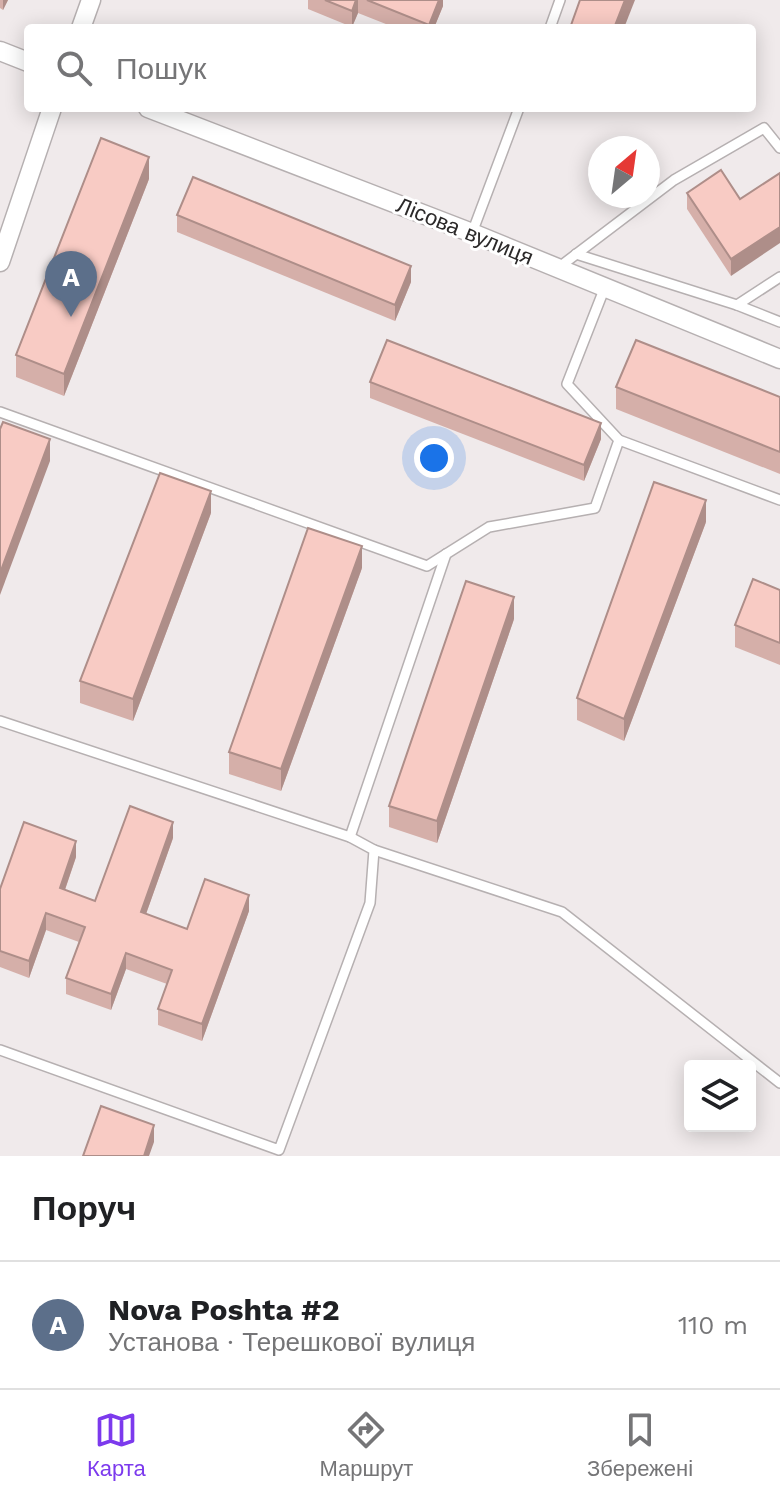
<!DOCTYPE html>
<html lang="uk">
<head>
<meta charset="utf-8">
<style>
	:root { --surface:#fff; --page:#f6f6f6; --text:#202124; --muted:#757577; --line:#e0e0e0; --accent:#7c3aed }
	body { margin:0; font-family:"Work Sans",sans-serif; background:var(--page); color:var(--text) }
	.controls { position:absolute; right:24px; bottom:24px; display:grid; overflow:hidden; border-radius:8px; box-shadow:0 4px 20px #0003 }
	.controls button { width:72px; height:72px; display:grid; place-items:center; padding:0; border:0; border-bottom:2px solid var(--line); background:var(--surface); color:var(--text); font:40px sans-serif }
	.compass { position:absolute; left:588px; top:136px; width:72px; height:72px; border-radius:50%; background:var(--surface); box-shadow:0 4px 20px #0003; rotate:29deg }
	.you { position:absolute; left:434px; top:458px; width:28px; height:28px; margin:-20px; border:6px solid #fff; border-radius:50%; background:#1a73e8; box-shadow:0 0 0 12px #1a73e833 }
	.badge { display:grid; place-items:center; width:52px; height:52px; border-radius:50%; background:var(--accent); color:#fff; font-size:26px; font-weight:700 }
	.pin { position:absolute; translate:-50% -66px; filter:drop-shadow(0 2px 4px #0008) }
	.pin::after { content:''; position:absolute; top:42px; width:28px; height:24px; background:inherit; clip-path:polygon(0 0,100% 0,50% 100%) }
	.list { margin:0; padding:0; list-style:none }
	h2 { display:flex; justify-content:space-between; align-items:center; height:104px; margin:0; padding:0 32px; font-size:34px }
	h2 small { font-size:26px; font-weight:400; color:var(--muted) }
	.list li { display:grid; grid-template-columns:52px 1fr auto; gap:24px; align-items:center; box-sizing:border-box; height:128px; padding:0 32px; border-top:2px solid var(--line) }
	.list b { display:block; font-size:30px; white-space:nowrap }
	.list p { margin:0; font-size:26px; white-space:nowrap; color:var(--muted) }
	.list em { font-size:26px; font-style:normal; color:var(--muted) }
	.icon { flex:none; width:44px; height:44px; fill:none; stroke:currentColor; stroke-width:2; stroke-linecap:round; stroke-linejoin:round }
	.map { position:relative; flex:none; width:780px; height:1156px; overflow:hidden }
	.search { position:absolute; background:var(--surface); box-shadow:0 4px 20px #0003; left:24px; right:24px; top:24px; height:88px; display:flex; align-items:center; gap:20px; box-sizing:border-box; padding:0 28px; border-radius:8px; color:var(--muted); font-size:30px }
	.sheet { height:232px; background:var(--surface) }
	nav { display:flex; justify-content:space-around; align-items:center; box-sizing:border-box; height:112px; border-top:2px solid var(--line); background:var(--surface); font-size:22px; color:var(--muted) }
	nav a { display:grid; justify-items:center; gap:4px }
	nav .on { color:var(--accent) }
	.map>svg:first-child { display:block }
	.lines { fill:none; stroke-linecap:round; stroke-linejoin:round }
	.service-casing { stroke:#b6b0b1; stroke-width:12 }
	.minor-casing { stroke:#b6b0b1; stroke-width:21 }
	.service { stroke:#fff; stroke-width:9 }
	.minor { stroke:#fff; stroke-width:18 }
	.wall { fill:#d5afa9 }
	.shaded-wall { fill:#ae8e89 }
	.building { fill:#f8cbc4; stroke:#ae8e89; stroke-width:2 }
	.labels { text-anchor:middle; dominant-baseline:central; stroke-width:6; stroke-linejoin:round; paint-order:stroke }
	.street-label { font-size:22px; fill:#2c2a2a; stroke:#fff }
</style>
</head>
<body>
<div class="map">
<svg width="780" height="1156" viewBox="0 0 780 1156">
	<rect width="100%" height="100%" fill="#f0eaeb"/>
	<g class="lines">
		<defs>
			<g id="service">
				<polyline points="550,28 560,0"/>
				<polyline points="472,233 519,108"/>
				<polyline points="576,254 737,305 780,277"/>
				<polyline points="558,268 674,180 764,128 780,148"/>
				<polyline points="737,305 780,322"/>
				<polyline points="0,412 427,566 489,527 595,508 619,440 567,384 605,287"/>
				<polyline points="619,440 780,500"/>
				<polyline points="0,721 350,837 374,850 370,903 279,1150 0,1050"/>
				<polyline points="350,837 446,554"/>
				<polyline points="374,850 562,912 780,1083"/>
			</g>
			<g id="minor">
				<polyline points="81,28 91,0"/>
				<polyline points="0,51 28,62"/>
				<polyline points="148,108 472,233 780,359"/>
				<polyline points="0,262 52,108"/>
			</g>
		</defs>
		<use href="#service" class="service-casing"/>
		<use href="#minor" class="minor-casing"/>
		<use href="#service" class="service"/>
		<use href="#minor" class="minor"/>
	</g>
	<g class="wall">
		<polygon points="0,0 8,0 3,10 0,8"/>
		<polygon points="308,0 443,0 443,6 434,28 396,28 358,13 352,27 308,9"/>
		<polygon points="149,179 64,396 16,377 16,355"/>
		<polygon points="687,193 740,199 731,276 687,209"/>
		<polygon points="177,215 411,282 395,321 177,232"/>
		<polygon points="370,382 601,439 584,481 370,398"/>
		<polygon points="616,387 780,397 780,474 616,409"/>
		<polygon points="211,513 133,721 80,703 80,681"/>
		<polygon points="706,522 624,741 577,720 577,698"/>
		<polygon points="362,568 281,791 229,774 229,752"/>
		<polygon points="780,590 780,665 735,647 735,625"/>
		<polygon points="514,619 437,843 389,827 389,806"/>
		<polygon points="173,838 146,914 187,929 249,911 202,1041 158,1025 158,1009 167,984 126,969 111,1010 66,994 66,978 79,942 46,930 29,978 0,967 0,889 76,857 65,890 95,901"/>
	</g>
	<g class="shaded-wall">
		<polygon points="3,0 8,0 3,10"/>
		<polygon points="356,0 358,0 358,13 352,27 352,11"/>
		<polygon points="439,0 443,0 443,6 434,28 429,28 429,25"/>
		<polygon points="625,0 635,0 624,28 614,28"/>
		<polygon points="149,157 149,179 64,396 64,374"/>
		<polygon points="780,227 780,243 731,276 731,259"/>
		<polygon points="411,266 411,282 395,321 395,305"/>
		<polygon points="601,423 601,439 584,481 584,465"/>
		<polygon points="50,439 50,461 0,595 0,573"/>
		<polygon points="211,491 211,513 133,721 133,699"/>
		<polygon points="706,500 706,522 624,741 624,719"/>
		<polygon points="362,546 362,568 281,791 281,769"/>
		<polygon points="514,597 514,619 437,843 437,821"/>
		<polygon points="173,822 173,838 141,928 141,912"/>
		<polygon points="76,841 76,857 60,904 60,888"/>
		<polygon points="249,895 249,911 202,1041 202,1024"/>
		<polygon points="46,913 46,930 29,978 29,961"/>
		<polygon points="126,953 126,969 111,1010 111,994"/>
		<polygon points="154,1125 154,1142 149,1156 144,1156"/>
	</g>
	<g class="building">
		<polygon points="325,0 356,0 352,11"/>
		<polygon points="367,0 439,0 429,25"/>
		<polygon points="580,0 625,0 614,28 570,28"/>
		<polygon points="101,138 149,157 64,374 16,355"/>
		<polygon points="721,170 740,199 780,173 780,227 731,259 687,193"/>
		<polygon points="193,177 411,266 395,305 177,215"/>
		<polygon points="387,340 601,423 584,465 370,382"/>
		<polygon points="636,340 780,397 780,452 616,387"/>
		<polygon points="3,422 50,439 0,573 0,429"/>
		<polygon points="160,473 211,491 133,699 80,681"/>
		<polygon points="654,482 706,500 624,719 577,698"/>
		<polygon points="308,528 362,546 281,769 229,752"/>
		<polygon points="753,579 780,590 780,643 735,625"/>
		<polygon points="466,581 514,597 437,821 389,806"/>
		<polygon points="130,806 173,822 141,912 187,929 205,879 249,895 202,1024 158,1009 172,970 126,953 111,994 66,978 85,927 46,913 29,961 0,951 0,889 24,822 76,841 60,888 95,901"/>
		<polygon points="101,1106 154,1125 144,1156 83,1156"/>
	</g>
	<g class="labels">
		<g class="street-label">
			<text transform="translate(465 231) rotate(22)">Лісова вулиця</text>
		</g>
	</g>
</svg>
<div class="controls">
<button><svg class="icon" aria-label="layers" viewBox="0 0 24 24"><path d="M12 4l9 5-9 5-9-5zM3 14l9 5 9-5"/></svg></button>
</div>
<svg class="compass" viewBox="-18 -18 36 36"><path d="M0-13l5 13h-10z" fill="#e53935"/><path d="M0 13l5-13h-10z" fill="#757577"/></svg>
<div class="you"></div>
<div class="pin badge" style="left:71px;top:317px;background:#5c6f8a">A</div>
<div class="search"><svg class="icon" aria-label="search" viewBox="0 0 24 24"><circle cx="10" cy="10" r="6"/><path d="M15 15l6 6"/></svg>Пошук</div>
</div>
<section class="sheet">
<h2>Поруч<small></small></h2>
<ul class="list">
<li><span class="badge" style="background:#5c6f8a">A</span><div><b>Nova Poshta #2</b><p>Установа · Терешкової вулиця</p></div><em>110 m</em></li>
</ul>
</section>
<nav>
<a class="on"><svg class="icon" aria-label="map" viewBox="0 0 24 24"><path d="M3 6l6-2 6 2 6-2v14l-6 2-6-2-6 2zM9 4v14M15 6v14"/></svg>Карта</a>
<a><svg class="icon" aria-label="directions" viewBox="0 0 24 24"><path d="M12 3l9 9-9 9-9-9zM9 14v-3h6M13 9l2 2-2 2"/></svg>Маршрут</a>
<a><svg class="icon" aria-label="saved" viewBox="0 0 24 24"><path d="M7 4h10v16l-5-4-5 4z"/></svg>Збережені</a>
</nav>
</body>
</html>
